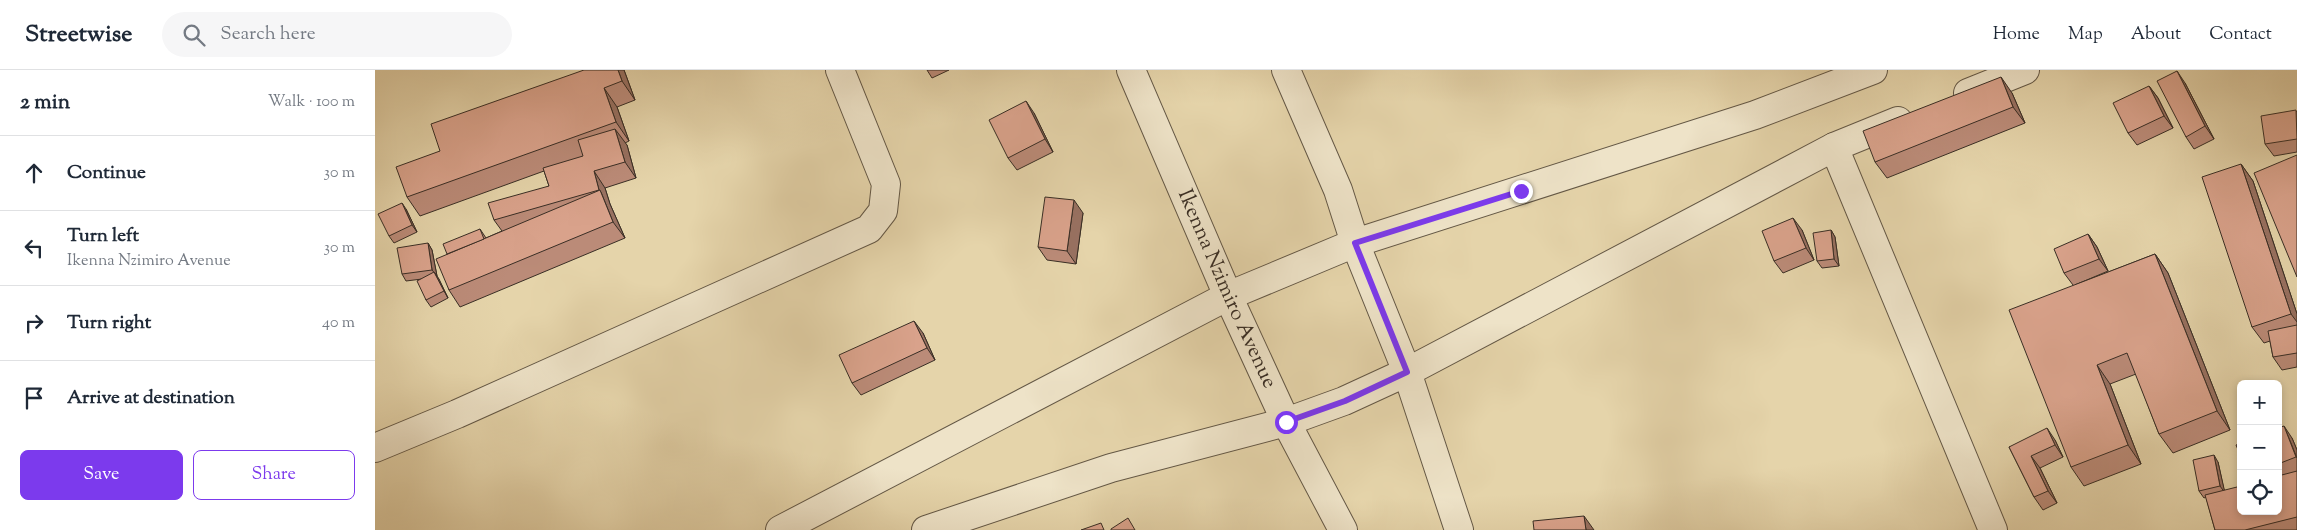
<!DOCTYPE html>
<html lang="en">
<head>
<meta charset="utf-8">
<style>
	:root { --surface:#fff; --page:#f6f6f7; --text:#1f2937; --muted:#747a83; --line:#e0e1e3; --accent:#7c3aed }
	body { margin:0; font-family:"Sorts Mill Goudy",serif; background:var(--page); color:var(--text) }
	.controls { position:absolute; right:15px; bottom:15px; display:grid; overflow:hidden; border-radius:8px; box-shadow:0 2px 8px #0003 }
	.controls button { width:45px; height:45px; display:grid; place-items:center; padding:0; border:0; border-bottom:1px solid var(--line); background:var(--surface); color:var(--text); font:25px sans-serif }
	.stop { position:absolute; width:15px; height:15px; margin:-11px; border:4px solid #7c3aed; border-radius:50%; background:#fff }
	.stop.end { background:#7c3aed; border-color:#fff; box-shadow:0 1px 5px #0008 }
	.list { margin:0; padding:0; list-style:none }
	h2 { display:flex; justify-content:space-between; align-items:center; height:65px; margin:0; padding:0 20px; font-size:21px }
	h2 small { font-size:16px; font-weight:400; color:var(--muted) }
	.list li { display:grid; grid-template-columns:32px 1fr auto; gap:15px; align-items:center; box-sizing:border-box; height:75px; padding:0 20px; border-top:1px solid var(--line) }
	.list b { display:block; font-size:19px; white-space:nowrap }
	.list p { margin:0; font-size:16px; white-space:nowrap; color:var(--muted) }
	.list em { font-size:16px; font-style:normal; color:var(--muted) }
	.actions { display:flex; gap:10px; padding:15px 20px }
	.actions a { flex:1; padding:11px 0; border:1px solid var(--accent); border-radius:8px; text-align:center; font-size:18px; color:var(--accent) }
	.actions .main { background:var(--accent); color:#fff }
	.icon { flex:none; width:28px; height:28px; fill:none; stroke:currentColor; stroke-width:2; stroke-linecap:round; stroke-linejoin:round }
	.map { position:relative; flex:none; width:1922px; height:460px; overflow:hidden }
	header { display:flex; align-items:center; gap:30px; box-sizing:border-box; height:70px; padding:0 25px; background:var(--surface); border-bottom:1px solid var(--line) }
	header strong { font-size:24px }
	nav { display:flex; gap:28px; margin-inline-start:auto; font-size:18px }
	.search { width:350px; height:45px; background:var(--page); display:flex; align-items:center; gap:12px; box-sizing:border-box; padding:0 18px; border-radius:28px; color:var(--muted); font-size:19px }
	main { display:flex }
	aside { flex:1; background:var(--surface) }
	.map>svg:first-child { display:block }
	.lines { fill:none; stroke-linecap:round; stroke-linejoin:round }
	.minor-casing { stroke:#645846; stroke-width:30 }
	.minor { stroke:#eee3c8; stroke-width:28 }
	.wall { fill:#bb8b78; stroke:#392e25 }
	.shaded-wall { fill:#987161; stroke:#392e25 }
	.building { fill:#d9a28b; stroke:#392e25 }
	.route { stroke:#7c3aed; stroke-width:6 }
	.labels { text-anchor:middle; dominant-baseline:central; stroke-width:5; stroke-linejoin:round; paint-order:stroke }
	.street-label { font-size:21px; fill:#392e25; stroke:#eee3c8 }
</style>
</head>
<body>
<header>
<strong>Streetwise</strong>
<div class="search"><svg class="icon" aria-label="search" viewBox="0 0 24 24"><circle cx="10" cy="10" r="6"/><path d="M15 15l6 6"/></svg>Search here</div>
<nav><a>Home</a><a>Map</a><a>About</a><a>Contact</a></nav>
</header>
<main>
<aside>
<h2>2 min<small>Walk · 100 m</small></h2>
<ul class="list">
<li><svg class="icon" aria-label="ahead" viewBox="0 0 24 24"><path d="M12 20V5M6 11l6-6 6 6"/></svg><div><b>Continue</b></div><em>30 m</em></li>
<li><svg class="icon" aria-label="left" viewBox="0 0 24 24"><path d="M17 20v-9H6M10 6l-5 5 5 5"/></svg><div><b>Turn left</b><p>Ikenna Nzimiro Avenue</p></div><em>30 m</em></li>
<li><svg class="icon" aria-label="right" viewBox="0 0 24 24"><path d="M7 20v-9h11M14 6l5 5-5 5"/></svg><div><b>Turn right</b></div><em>40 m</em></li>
<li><svg class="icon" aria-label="arrive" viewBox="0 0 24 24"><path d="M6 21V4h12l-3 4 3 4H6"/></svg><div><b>Arrive at destination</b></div></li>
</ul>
<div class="actions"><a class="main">Save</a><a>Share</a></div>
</aside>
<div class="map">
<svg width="1922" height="460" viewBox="0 0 1922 460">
	<rect width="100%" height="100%" fill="#e5d4aa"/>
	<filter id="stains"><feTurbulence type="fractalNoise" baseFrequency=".004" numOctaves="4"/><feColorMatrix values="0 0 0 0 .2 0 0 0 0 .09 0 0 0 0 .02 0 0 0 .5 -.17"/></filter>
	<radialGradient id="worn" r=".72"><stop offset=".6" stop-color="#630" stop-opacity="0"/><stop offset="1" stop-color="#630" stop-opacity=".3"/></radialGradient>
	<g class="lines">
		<defs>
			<g id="minor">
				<path id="s1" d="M 756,0 L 853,226 L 911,352 L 968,460"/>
				<polyline points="911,0 963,120 980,173 1032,302 1084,460"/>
				<polyline points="1593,23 1650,0"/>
				<polyline points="1459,77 1618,460"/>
				<polyline points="0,378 82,344 494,159 508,141 511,114 465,0"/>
				<polyline points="405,460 853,226 980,173 1380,45 1498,0"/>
				<polyline points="551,460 736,398 911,352 969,331 1032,302 1459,77 1523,51"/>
			</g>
		</defs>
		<use href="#minor" class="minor-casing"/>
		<use href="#minor" class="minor"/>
	</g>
	<g class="wall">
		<polygon points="249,0 260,30 242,37 254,71 250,73 252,75 261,108 230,118 235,134 250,168 85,237 74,220 72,184 105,159 111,168 127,161 119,150 174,116 169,101 45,146 32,127 65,81"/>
		<polygon points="552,0 574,0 557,8"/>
		<polygon points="1810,13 1839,69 1819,79 1811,67"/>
		<polygon points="1774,16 1783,28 1798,58 1762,75 1753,63"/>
		<polygon points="1637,23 1650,53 1512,108 1500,92"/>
		<polygon points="1922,41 1922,82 1899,86 1890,74"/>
		<polygon points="659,43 678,82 642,100 633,88"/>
		<polygon points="1866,94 1878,111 1922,244 1922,297 1907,300 1898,287 1895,271 1889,273 1877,257"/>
		<polygon points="31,139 42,162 19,173 14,166"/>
		<polygon points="708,143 701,194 672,190 663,177"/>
		<polygon points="1427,160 1439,190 1408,203 1399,191"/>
		<polygon points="1456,160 1460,167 1464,196 1447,198 1442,191"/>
		<polygon points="1713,164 1722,177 1733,201 1700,215 1780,184 1793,203 1855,360 1798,383 1784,364 1761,304 1735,314 1766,394 1709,416 1696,397 1698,215 1689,203"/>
		<polygon points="53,173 57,180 62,206 73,228 56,237 51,230 47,209 31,211 27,204"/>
		<polygon points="548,263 560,290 486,325 477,313"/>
		<polygon points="1903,358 1917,368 1922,380 1922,460 1840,460 1831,427 1829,428 1824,421 1843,392 1849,420 1903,441"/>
		<polygon points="1680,370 1688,387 1665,398 1682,433 1668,440 1659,427 1634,377"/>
	</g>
	<g class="shaded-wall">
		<polygon points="243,0 249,0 260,30 247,11"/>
		<polygon points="1802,1 1810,13 1839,69 1830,56"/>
		<polygon points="1626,7 1637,23 1650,53 1638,37"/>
		<polygon points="1774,16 1783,28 1798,58 1789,46"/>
		<polygon points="229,18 242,37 254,71 241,52"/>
		<polygon points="651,31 659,43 678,82 670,69"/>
		<polygon points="240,59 252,75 261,108 250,92"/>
		<polygon points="1866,94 1878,111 1922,244 1922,252 1916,244"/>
		<polygon points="219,101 230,118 235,134 250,168 238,152 226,122 224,120"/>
		<polygon points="699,130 708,143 701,194 692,181"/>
		<polygon points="27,133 31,139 42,162 37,155"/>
		<polygon points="1418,148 1427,160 1439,190 1431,178"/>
		<polygon points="1456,160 1460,167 1464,196 1459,189"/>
		<polygon points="1713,164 1722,177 1733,201 1724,189"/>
		<polygon points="53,173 57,180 62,206 57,200"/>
		<polygon points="1780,184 1793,203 1855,360 1842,341"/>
		<polygon points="59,202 64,209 73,228 69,221"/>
		<polygon points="539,251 548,263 560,290 552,278"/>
		<polygon points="1722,295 1735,314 1766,394 1753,375"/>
		<polygon points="1909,356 1917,368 1922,380 1922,388"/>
		<polygon points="1672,358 1680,370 1688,387 1680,375"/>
		<polygon points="1839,385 1843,392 1850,423 1845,416"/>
		<polygon points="1656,386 1665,398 1682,433 1673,421"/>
		<polygon points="1209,446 1219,460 1211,460"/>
	</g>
	<g class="building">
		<polygon points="209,0 243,0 247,11 229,18 241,52 32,127 21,97 65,81 56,54"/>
		<polygon points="1802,1 1830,56 1811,67 1782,11"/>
		<polygon points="1626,7 1638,37 1500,92 1488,61"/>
		<polygon points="1774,16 1789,46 1753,63 1738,33"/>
		<polygon points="651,31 670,69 633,88 614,50"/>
		<polygon points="1921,40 1922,69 1890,74 1886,46"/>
		<polygon points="240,59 250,92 219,101 224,120 119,150 113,133 174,116 168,98 208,86 203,70"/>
		<polygon points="1922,85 1922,207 1879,103"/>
		<polygon points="1866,94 1916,244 1877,257 1827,107"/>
		<polygon points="225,120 238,152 74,220 61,189"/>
		<polygon points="670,127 699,130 692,181 663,177"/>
		<polygon points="27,133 37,155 14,166 3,144"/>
		<polygon points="1418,148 1431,178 1399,191 1387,161"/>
		<polygon points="105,159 109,169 72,184 68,174"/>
		<polygon points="1456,160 1459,189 1442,191 1438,163"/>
		<polygon points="1713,164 1724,189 1689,203 1679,179"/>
		<polygon points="53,173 57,200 27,204 22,178"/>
		<polygon points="1780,184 1842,341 1784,364 1752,283 1722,295 1753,375 1696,397 1634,240"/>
		<polygon points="59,202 69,221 51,230 42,211"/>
		<polygon points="539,251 552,278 477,313 464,285"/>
		<polygon points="1922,255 1922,283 1898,287 1893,261"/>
		<polygon points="1909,356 1921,387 1903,394 1903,358"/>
		<polygon points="1672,358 1680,375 1656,386 1673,421 1659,427 1634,377"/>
		<polygon points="1866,373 1866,387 1861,375"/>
		<polygon points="1839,385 1845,416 1824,421 1818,390"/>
		<polygon points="1922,401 1922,447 1870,460 1840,460 1830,425 1866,416 1866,441 1903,441 1903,406"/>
		<polygon points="1209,446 1211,460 1159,460 1158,451"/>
		<polygon points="753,448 760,460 736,460 736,459"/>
		<polygon points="726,453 729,460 706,460"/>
	</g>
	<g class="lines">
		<polyline class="route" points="911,352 970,331 1032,302 980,173 1146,121"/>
	</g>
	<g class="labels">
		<g class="street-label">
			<text stroke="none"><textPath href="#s1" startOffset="239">Ikenna Nzimiro Avenue</textPath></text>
		</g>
	</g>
	<rect width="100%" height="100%" filter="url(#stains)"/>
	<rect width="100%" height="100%" fill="url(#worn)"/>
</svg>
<div class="controls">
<button>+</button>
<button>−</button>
<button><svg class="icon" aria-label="locate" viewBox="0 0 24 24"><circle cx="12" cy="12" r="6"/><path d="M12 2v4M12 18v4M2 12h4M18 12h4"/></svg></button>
</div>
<div class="stop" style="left:911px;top:352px"></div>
<div class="stop end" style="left:1146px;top:121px"></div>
</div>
</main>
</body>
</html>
